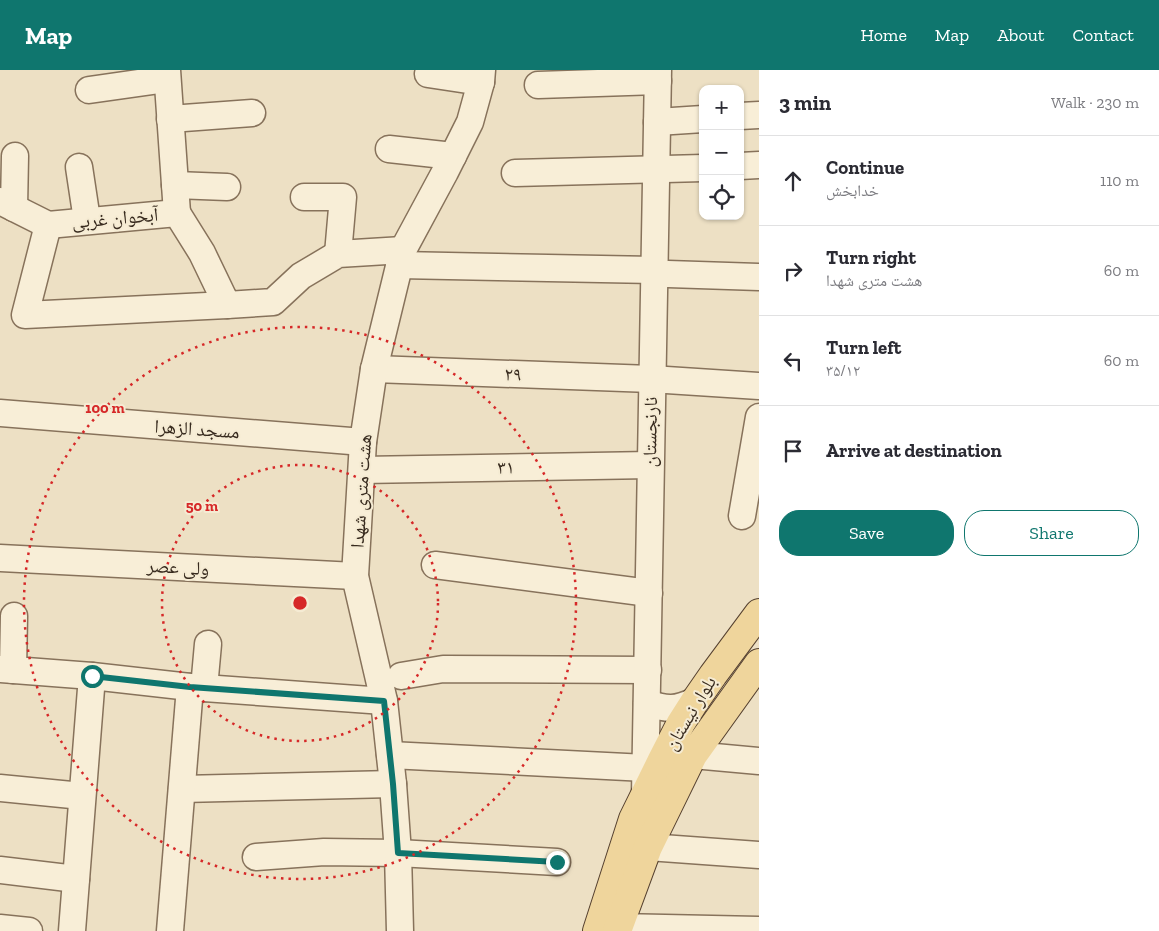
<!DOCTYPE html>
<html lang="en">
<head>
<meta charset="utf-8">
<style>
	:root { --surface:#fff; --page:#f2f2f3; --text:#2b2b33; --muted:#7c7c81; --line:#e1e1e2; --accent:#0f766e }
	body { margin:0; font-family:"Zilla Slab","Noto Naskh Arabic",serif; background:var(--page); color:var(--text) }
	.controls { position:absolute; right:15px; top:15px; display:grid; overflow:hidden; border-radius:10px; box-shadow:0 1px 4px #0004 }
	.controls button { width:45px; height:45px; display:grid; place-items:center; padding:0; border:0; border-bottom:1px solid var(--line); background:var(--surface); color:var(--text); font:25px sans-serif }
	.stop { position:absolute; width:15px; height:15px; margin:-11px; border:4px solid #0f766e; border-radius:50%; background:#fff }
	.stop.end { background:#0f766e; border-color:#fff; box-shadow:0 1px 5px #0008 }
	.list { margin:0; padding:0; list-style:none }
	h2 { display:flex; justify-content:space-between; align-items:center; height:65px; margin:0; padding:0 20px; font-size:21px }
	h2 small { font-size:16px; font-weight:400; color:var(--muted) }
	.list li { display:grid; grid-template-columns:32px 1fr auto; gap:15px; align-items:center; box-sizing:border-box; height:90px; padding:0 20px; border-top:1px solid var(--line) }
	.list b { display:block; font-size:19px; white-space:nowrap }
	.list p { margin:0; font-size:16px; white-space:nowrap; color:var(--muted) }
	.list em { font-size:16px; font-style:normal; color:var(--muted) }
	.actions { display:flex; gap:10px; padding:15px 20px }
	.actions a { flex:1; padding:11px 0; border:1px solid var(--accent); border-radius:20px; text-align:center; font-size:18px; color:var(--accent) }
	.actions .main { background:var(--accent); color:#fff }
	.icon { flex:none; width:28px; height:28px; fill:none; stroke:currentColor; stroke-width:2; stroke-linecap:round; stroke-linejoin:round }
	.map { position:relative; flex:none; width:759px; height:861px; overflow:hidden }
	header { display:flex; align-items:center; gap:30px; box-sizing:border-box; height:70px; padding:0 25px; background:var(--accent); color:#fff }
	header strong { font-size:24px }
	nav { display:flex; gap:28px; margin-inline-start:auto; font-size:18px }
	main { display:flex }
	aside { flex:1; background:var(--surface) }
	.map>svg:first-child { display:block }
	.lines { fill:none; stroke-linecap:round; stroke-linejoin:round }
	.minor-casing { stroke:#87725b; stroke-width:29 }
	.major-casing { stroke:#55402f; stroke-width:30 }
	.minor { stroke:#f8eed7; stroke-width:26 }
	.major { stroke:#efd59c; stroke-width:28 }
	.route { stroke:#0f766e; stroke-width:6 }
	.ring { fill:none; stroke:#d62828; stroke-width:2.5; stroke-dasharray:2.5 5 }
	.labels { text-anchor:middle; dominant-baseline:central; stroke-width:4; stroke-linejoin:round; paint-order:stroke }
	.street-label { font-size:19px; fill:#372a1e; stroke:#f5ebd3 }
	.centre { fill:#d62828; stroke:#f5ebd3; stroke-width:2.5 }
	.ring-label { font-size:15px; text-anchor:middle; font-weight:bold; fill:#d62828; stroke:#f5ebd3; stroke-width:4; stroke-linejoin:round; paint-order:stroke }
</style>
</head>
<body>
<header>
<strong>Map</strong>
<nav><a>Home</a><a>Map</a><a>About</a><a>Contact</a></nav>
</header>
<main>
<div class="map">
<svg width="759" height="861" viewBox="0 0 759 861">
	<rect width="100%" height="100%" fill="#ede0c4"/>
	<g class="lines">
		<defs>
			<g id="minor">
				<polyline points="167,0 177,143"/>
				<polyline points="428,4 481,12"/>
				<polyline points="538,15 658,11"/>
				<polyline points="89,20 167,9"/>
				<polyline points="740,46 759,45"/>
				<polyline points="170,49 252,43"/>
				<polyline points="657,52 703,49"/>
				<polyline points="389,79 453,86"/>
				<polyline points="740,96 759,95"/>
				<polyline points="79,97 87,150"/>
				<polyline points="515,103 703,98"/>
				<polyline points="175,115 227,117"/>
				<polyline points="304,127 343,127 338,184"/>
				<polyline points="0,131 48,155 177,143 202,183 227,235 273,232 301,206 338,184 403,180"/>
				<polyline points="14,138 15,86"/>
				<polyline points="48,155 25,245 227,235"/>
				<polyline points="399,195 654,200"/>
				<polyline points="668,204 759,207"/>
				<polyline points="374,299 651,309 759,316"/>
				<polyline points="0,343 363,372"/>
				<polyline points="362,400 650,395"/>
				<polyline points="742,446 759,347"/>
				<polyline points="0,488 355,506"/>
				<polyline points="435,495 649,523"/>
				<polyline points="0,599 92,606 190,617 384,631"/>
				<polyline points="13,600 14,546"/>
				<polyline points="401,606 443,599 648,600"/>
				<polyline points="204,618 208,574"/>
				<path d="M 647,633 C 668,640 675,640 695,631"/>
				<polyline points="390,685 646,698"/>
				<polyline points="693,685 759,691"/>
				<polyline points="0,718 82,726"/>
				<polyline points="182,719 393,714"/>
				<polyline points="645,725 658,0"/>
				<polyline points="648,777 759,785"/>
				<polyline points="256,787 324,782 398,783 557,792"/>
				<polyline points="0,800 76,809"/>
				<polyline points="618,857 759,860"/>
				<polyline points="0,858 29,861"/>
				<polyline points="72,861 92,606"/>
				<polyline points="170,861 190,617"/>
				<polyline points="400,861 398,783 393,714 384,631 355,506 363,372 374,299 403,180 445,102 470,52 481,12 482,0"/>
			</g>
			<g id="major">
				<polyline points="597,861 633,749 662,690 681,653 695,631 713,605 759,543"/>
				<polyline points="617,861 648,777 693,685 759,593"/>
			</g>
		</defs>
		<use href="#minor" class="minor-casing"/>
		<use href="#major" class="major-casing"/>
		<use href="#minor" class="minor"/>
		<use href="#major" class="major"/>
	</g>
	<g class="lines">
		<polyline class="route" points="92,606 190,617 384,631 393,714 398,783 557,792"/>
	</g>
	<g class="ring">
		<circle cx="300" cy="533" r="138"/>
		<circle cx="300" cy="533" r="276"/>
	</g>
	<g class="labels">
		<g class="street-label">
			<text transform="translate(115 148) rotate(-5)">آبخوان غربی</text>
			<text transform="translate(513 304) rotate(2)">۲۹</text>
			<text transform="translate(197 359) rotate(4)">مسجد الزهرا</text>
			<text transform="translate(650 362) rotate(-89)">نارنجستان</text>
			<text transform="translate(506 397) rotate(-1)">۳۱</text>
			<text transform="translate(361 421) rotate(-86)">هشت متری شهدا</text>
			<text transform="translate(178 497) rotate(3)">ولی عصر</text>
			<text transform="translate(690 643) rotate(-59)">بلوار نیستان</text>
		</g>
	</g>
	<circle cx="300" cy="533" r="8" class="centre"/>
	<g class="ring-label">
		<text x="105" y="343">100 m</text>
		<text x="202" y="441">50 m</text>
	</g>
</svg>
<div class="controls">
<button>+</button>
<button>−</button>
<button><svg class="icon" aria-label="locate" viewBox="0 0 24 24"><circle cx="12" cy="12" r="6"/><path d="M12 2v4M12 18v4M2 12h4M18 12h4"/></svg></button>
</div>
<div class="stop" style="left:92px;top:606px"></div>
<div class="stop end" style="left:557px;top:792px"></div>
</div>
<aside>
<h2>3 min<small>Walk · 230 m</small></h2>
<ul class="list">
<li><svg class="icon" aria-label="ahead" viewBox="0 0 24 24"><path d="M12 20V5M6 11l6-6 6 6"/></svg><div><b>Continue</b><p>خدابخش</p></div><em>110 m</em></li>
<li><svg class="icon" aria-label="right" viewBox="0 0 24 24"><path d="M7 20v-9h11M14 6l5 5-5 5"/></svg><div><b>Turn right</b><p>هشت متری شهدا</p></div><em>60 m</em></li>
<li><svg class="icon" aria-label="left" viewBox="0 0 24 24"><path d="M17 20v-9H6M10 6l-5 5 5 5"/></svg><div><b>Turn left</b><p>۳۵/۱۲</p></div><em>60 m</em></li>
<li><svg class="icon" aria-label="arrive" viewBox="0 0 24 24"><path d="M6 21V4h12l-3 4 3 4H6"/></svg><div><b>Arrive at destination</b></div></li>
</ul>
<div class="actions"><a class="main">Save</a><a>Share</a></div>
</aside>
</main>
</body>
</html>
